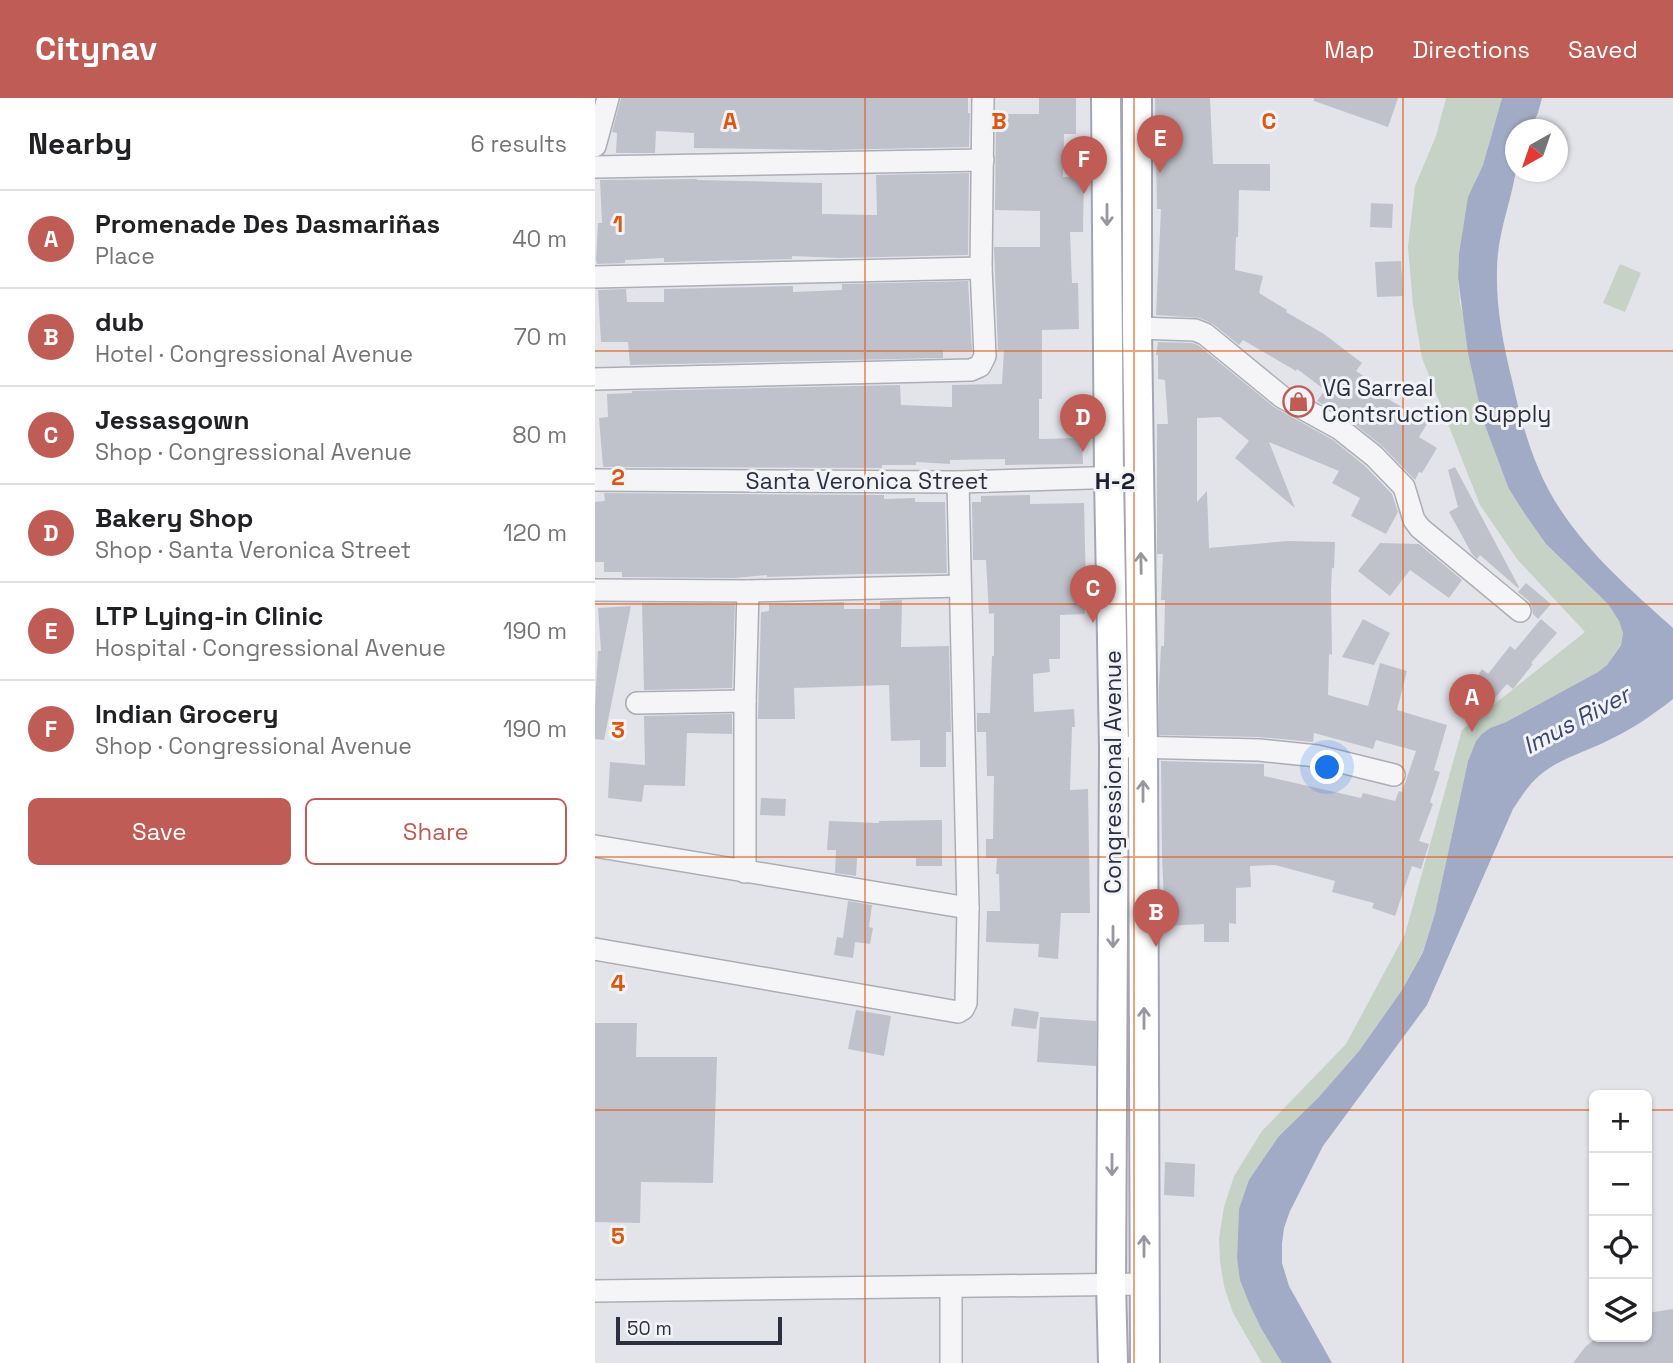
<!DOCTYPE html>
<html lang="en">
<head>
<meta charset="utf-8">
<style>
	:root { --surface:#fff; --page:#f6f6f6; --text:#202124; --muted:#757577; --line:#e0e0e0; --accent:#c05c56 }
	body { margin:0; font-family:"Space Grotesk",sans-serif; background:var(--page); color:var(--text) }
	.controls { position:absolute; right:21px; bottom:21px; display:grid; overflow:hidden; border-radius:10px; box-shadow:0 2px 5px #0004 }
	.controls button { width:63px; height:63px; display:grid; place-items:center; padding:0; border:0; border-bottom:2px solid var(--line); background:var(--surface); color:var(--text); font:35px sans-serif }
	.compass { position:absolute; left:910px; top:21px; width:63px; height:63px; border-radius:50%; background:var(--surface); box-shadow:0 2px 5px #0004; rotate:220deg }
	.scale { position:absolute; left:21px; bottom:18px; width:166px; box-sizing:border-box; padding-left:7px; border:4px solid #2c2f3f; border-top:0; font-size:19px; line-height:24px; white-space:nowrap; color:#2c2f3f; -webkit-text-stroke:5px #f2f3f7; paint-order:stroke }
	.you { position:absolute; left:733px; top:670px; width:24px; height:24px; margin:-18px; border:5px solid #fff; border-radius:50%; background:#1a73e8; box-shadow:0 0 0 10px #1a73e833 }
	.badge { display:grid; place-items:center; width:46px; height:46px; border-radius:50%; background:var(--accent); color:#fff; font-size:23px; font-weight:700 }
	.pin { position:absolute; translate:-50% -58px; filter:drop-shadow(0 2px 4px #0008) }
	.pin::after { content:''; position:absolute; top:37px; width:24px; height:21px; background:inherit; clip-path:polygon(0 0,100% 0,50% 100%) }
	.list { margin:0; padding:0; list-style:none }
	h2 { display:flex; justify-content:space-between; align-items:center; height:91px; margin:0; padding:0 28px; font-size:30px }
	h2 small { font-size:23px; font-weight:400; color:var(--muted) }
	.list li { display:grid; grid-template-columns:46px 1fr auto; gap:21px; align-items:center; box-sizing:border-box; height:98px; padding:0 28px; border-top:2px solid var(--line) }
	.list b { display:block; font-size:26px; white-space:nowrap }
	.list p { margin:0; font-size:23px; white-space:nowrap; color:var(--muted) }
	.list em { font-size:23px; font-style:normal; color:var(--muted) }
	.actions { display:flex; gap:14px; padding:21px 28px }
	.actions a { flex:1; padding:16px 0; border:2px solid var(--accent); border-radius:10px; text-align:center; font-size:24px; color:var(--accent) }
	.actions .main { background:var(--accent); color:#fff }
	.icon { flex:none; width:38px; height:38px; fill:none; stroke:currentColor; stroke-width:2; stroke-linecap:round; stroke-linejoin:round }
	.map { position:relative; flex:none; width:1078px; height:1265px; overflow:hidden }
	header { display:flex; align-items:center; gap:42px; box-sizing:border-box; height:98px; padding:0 35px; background:var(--accent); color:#fff }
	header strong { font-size:33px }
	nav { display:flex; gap:38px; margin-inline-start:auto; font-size:24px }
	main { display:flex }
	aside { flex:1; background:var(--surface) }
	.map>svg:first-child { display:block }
	.green { fill:#c5d2c5 }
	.water { fill:#a2abc5 }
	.building { fill:#c0c2cb }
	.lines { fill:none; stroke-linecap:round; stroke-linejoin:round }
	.minor-casing { stroke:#acaeb6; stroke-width:24 }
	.major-casing { stroke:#a3a6b4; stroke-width:32 }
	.minor { stroke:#f5f5f8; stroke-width:21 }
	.major { stroke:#fff; stroke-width:28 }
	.oneway { stroke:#96979f }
	.grid { fill:none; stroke:#df570f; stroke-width:2; stroke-opacity:0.55 }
	.labels { text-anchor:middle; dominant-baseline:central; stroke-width:6; stroke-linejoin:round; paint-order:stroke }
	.poi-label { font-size:23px; fill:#2c2f3f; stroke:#f2f3f7; text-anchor:start }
	.street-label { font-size:23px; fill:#2c2f3f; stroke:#f2f3f7 }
	.neighbourhood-label { font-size:24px; font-weight:bold; fill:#1e2030; stroke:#f2f3f7 }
	.water-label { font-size:24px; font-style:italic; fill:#3b476f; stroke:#f2f3f7 }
	.grid-label { font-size:23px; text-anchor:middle; font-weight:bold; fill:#df570f; stroke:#f2f3f7; stroke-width:6; stroke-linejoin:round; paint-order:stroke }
</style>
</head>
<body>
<header>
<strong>Citynav</strong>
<nav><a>Map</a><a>Directions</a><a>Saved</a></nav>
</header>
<main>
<aside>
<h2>Nearby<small>6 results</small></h2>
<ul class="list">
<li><span class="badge">A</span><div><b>Promenade Des Dasmariñas</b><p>Place</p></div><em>40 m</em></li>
<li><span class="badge">B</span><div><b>dub</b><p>Hotel · Congressional Avenue</p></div><em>70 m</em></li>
<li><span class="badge">C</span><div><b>Jessasgown</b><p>Shop · Congressional Avenue</p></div><em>80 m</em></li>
<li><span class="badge">D</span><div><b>Bakery Shop</b><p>Shop · Santa Veronica Street</p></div><em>120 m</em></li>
<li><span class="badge">E</span><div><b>LTP Lying-in Clinic</b><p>Hospital · Congressional Avenue</p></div><em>190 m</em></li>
<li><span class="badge">F</span><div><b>Indian Grocery</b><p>Shop · Congressional Avenue</p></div><em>190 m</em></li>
</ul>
<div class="actions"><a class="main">Save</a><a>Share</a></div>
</aside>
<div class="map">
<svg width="1078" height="1265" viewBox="0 0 1078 1265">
	<rect width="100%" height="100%" fill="#e3e4e9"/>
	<g class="green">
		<polygon points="851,0 907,0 888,67 881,81 864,156 863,180 865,205 914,391 951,446 1013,506 1024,523 1028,535 1026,546 1012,567 1003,574 911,624 895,630 881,643 873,663 840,815 828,853 807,892 764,953 723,1000 684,1038 644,1111 642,1160 667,1232 687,1265 667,1265 638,1215 629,1188 625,1163 624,1140 629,1109 639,1078 667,1033 751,946 810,836 867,632 990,534 922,461 885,407 827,260 818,207 813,149 820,88 841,38"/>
		<polygon points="1025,166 1046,175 1030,214 1008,205"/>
	</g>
	<path class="water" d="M 907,0 L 947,0 L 943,15 L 935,31 L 920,32 C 920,46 923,65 920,78 C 914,110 902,139 902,172 C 901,209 908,246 917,282 C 927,327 939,372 965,411 C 995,457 1038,494 1078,530 L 1078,601 C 1058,617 1037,631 1014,642 C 991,654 965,660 945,677 C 934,686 926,699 918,711 L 832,907 L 728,1048 L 695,1113 L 689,1130 L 687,1145 L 687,1165 L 694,1188 L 737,1265 L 687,1265 L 667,1232 L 654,1205 L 645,1182 L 642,1160 L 644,1111 L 654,1082 L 684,1038 L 723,1000 L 764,953 L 807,892 L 828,854 L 840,815 L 873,663 L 881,643 L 887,636 L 895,630 L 911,624 L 1003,574 L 1012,567 L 1026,547 L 1028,535 L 1024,523 L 1013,506 L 951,446 L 930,416 L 914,391 L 888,322 L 873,255 L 863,180 L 864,156 L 873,99 L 888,67 Z"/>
	<g class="building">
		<polygon points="26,0 373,0 373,15 375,15 374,49 234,52 99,50 99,35 61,33 60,55 21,55 22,35 17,34"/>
		<polygon points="444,0 481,0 481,36 469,36 468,79 489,79 488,134 475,134 477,185 483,185 484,231 447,232 447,301 444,301 444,341 487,340 488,366 410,367 410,361 355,362 355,366 321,364 321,367 287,367 287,370 8,369 4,320 13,319 12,296 37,295 37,293 305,287 306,307 357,309 357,287 407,286 409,252 403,252 399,149 445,149 445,113 400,112 401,16 444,16"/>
		<polygon points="560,0 615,0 618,66 675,66 675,93 644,92 643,139 641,139 640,172 668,178 664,195 692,212 691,214 729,236 767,265 761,273 796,296 793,301 833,324 824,339 842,350 827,375 824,374 820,382 787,348 753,321 722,303 730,292 702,271 701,273 648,242 644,247 618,226 605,220 561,217 566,111 562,111"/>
		<polygon points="719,0 803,0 793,29 719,3"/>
		<polygon points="374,75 373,157 245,160 197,158 197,161 69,164 69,160 30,162 30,165 2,166 1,162 3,125 7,125 5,82 102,81 102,82 227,85 227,116 282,117 281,77"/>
		<polygon points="776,105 798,106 797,130 775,129"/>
		<polygon points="806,163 808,198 782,199 780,164"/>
		<polygon points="373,183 377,252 348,252 348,260 35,267 33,244 6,244 3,192 31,191 32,204 69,204 69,191 198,188 198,194 247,192 247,186"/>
		<polygon points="563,244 597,245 603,247 679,309 738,342 770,368 797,396 803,414 791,436 756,418 765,400 737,385 744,373 674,344 700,410 640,360 654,343 625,319 602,320 602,404 612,393 614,450 693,443 740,444 739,470 737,470 736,492 737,557 734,556 733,597 773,608 785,565 812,573 802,612 852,627 839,672 845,674 835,704 838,706 824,743 834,746 826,771 817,768 800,818 777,810 779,805 737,794 740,783 680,767 655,768 656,789 641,790 641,826 634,825 634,844 609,844 609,826 570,828 567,757 566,663 669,666 669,678 766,700 768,695 800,703 804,693 807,694 821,653 781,642 778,651 719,635 718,644 664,639 564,637 564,589 566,548 569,548 570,502 566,502 568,456 562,456 562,326 573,326 570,282 563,281 563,257 561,257"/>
		<polygon points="860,369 924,489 923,490 885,457 882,461 877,456 854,414 863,409 853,372"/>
		<polygon points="9,395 289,397 289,401 320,400 320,404 350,404 352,475 268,476 172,479 172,477 140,480 27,479 27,474 9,474 9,464 0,464 0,404 10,403"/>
		<polygon points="435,397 435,406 489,405 490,450 491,481 489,481 490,516 465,517 465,561 454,561 455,574 438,576 439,614 479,611 480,629 477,629 475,692 493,691 495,815 466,815 463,861 443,859 444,846 391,844 392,813 405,813 404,776 401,776 402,760 391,760 391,741 398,741 399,678 392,678 391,634 382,634 382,615 395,615 397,558 399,558 399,515 394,516 391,462 378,462 377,404 386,404 386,398"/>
		<polygon points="785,445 824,446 867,482 854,500 815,472 795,498 763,473"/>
		<polygon points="931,485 956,506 943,521 938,516 937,509 934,503 923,494"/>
		<polygon points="307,502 306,549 354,548 356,634 351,634 351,669 325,669 325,642 296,643 294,587 199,590 200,621 163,621 166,514 174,513 174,506 249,504 249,511 285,511 285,503"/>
		<polygon points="47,505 140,506 137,590 49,592"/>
		<polygon points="36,508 9,642 0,641 0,608 3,553 6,553 3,510"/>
		<polygon points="768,521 795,535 779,567 747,559"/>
		<polygon points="946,521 962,535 936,565 938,566 918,591 912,586 891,610 888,607 876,620 858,604 879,580 881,581 887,571 893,576 915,548 920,552"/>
		<polygon points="137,616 137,636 92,635 90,688 49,687 47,704 13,700 15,664 50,667 49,618"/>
		<polygon points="166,700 191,701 190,718 165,717"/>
		<polygon points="347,722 347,768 321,768 321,760 262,760 261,778 240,775 241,752 232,752 234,723 284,725 284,723"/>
		<polygon points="253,803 277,807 274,829 278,830 275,846 260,844 258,860 239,857 242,839 248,840"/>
		<polygon points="419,910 444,914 441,931 416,928"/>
		<polygon points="261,912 296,918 289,958 253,951"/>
		<polygon points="445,919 501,923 501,968 442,964"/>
		<polygon points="0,925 42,925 41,959 122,959 118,1085 46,1084 45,1125 0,1124"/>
		<polygon points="570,1064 600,1066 599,1099 569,1097"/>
		<polygon points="1078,1211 1078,1265 978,1265 991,1248 1003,1239 1052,1239 1052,1215"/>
	</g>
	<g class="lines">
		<defs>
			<g id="minor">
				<polyline points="0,48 13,0"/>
				<polyline points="0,69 388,62"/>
				<polyline points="0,179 386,170"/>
				<polyline points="542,230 600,232 610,236 687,299 745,331 779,358 809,389 819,422 825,430 925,513"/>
				<polyline points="0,281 376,272 385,268 390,258 386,170 388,0"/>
				<polyline points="0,382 363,384 529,379"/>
				<polyline points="0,492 153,493 365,488"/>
				<polyline points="42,605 150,603"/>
				<polyline points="535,649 664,652 722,658 799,677"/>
				<polyline points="0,748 373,810"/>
				<polyline points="150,774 150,603 153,493"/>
				<polyline points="0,851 363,914 368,911 371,905 373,810 363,384"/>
				<polyline points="0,1193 549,1186"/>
				<polyline points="356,1265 356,1189"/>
			</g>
			<g id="major">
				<polyline points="511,0 514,379 519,650 516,1186 518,1265"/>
				<polyline points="542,0 542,230 548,649 550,1265"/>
			</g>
		</defs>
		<use href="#minor" class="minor-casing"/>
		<use href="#major" class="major-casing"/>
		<use href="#minor" class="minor"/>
		<use href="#major" class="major"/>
	</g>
	<defs><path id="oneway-shaft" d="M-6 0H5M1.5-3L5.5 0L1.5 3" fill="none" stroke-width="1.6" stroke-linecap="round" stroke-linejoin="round" transform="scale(1.75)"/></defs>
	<g class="oneway">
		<use href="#oneway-shaft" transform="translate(512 117) rotate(90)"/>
		<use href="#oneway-shaft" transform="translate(546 465) rotate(-91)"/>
		<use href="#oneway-shaft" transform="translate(548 693) rotate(-90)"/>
		<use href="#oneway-shaft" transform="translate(518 839) rotate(90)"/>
		<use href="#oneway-shaft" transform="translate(549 920) rotate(-90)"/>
		<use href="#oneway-shaft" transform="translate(517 1067) rotate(90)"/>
		<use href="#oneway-shaft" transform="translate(549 1148) rotate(-90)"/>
	</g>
	<path class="grid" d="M 270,0 L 270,1265M 539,0 L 539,1265M 808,0 L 808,1265M 0,253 L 1078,253M 0,506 L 1078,506M 0,759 L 1078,759M 0,1012 L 999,1012M 1052,1012 L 1078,1012"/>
	<defs>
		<symbol id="shop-ring" viewBox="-11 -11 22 22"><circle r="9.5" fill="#f2f3f7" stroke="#c05c56" stroke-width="1.5"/><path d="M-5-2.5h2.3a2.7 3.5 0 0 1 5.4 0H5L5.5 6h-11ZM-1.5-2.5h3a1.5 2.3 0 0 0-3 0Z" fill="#c05c56"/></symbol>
	</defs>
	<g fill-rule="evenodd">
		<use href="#shop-ring" x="686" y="286" width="35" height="35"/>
	</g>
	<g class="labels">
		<g class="poi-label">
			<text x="727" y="290">VG Sarreal<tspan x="727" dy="26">Contsruction Supply</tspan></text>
		</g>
		<g class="street-label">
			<text x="272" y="383">Santa Veronica Street</text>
			<text transform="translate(518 674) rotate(-90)">Congressional Avenue</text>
		</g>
		<g class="neighbourhood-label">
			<text x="520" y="382">H-2</text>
		</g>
		<g class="water-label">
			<text transform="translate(981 622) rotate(-28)">Imus River</text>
		</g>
	</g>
	<g class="grid-label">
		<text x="135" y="31">A</text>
		<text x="404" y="31">B</text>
		<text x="674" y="31">C</text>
		<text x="23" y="134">1</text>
		<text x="23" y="387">2</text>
		<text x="23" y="640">3</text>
		<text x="23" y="893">4</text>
		<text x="23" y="1146">5</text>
	</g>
</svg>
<div class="controls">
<button>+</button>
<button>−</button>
<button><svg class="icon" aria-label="locate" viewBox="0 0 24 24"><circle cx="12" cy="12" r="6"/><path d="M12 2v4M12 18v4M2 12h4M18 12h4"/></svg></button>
<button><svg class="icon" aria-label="layers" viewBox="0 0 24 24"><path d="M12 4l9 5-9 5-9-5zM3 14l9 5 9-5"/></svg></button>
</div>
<svg class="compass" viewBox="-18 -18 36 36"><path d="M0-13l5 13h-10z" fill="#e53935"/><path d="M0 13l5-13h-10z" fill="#757577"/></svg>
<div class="scale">50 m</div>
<div class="you"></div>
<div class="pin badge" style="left:877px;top:634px">A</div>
<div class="pin badge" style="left:561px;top:849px">B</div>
<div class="pin badge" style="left:498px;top:525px">C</div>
<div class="pin badge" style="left:488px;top:354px">D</div>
<div class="pin badge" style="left:565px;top:75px">E</div>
<div class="pin badge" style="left:489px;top:96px">F</div>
</div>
</main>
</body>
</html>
